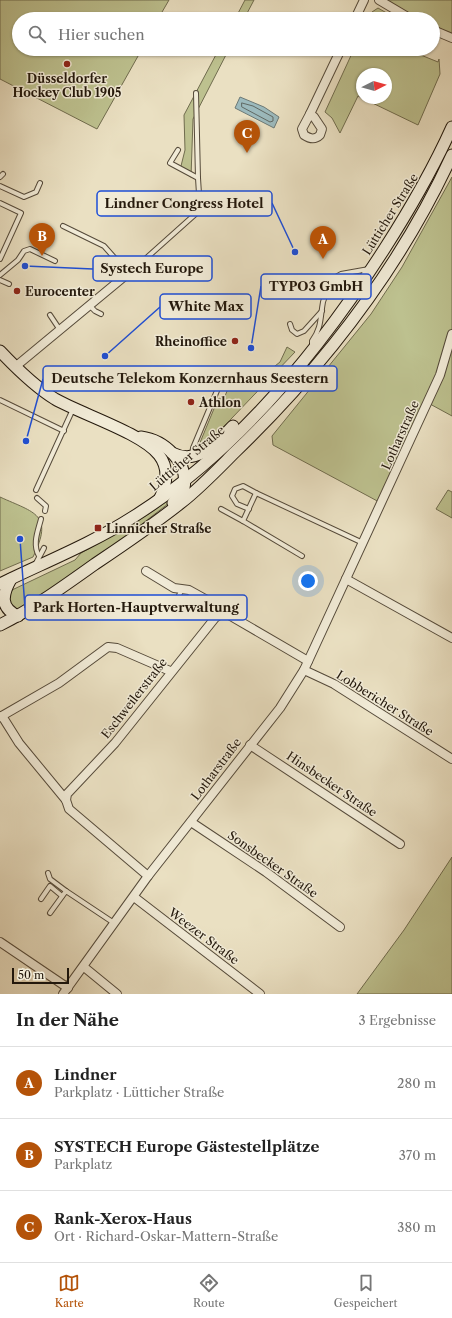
<!DOCTYPE html>
<html lang="de">
<head>
<meta charset="utf-8">
<style>
	:root { --surface:#fff; --page:#f6f6f6; --text:#222; --muted:#767676; --line:#e0e0e0; --accent:#b45309 }
	body { margin:0; font-family:"Libre Caslon Text",serif; background:var(--page); color:var(--text) }
	.compass { position:absolute; left:356px; top:68px; width:36px; height:36px; border-radius:50%; background:var(--surface); box-shadow:0 1px 3px #0004; rotate:84deg }
	.scale { position:absolute; left:12px; bottom:10px; width:57px; box-sizing:border-box; padding-left:4px; border:2px solid #23180c; border-top:0; font-size:11px; line-height:14px; white-space:nowrap; color:#23180c; -webkit-text-stroke:3px #f1ebd7; paint-order:stroke }
	.you { position:absolute; left:308px; top:581px; width:14px; height:14px; margin:-10px; border:3px solid #fff; border-radius:50%; background:#1a73e8; box-shadow:0 0 0 6px #1a73e833 }
	.badge { display:grid; place-items:center; width:26px; height:26px; border-radius:50%; background:var(--accent); color:#fff; font-size:13px; font-weight:700 }
	.pin { position:absolute; translate:-50% -33px; filter:drop-shadow(0 1px 2px #0008) }
	.pin::after { content:''; position:absolute; top:21px; width:14px; height:12px; background:inherit; clip-path:polygon(0 0,100% 0,50% 100%) }
	.list { margin:0; padding:0; list-style:none }
	h2 { display:flex; justify-content:space-between; align-items:center; height:52px; margin:0; padding:0 16px; font-size:17px }
	h2 small { font-size:13px; font-weight:400; color:var(--muted) }
	.list li { display:grid; grid-template-columns:26px 1fr auto; gap:12px; align-items:center; box-sizing:border-box; height:72px; padding:0 16px; border-top:1px solid var(--line) }
	.list b { display:block; font-size:15px; white-space:nowrap }
	.list p { margin:0; font-size:13px; white-space:nowrap; color:var(--muted) }
	.list em { font-size:13px; font-style:normal; color:var(--muted) }
	.icon { flex:none; width:22px; height:22px; fill:none; stroke:currentColor; stroke-width:2; stroke-linecap:round; stroke-linejoin:round }
	.map { position:relative; flex:none; width:452px; height:994px; overflow:hidden }
	.search { position:absolute; background:var(--surface); box-shadow:0 1px 3px #0004; left:12px; right:12px; top:12px; height:44px; display:flex; align-items:center; gap:10px; box-sizing:border-box; padding:0 14px; border-radius:22px; color:var(--muted); font-size:15px }
	.sheet { height:268px; background:var(--surface) }
	nav { display:flex; justify-content:space-around; align-items:center; box-sizing:border-box; height:56px; border-top:1px solid var(--line); background:var(--surface); font-size:11px; color:var(--muted) }
	nav a { display:grid; justify-items:center; gap:2px }
	nav .on { color:var(--accent) }
	.map>svg:first-child { display:block }
	.green { fill:#bdc18f; stroke:#706c4e }
	.water { fill:#9cbabd; stroke:#6c7976 }
	.lines { fill:none; stroke-linecap:round; stroke-linejoin:round }
	.shore { stroke:#606964; stroke-width:1 }
	.lane-casing { stroke:#554a3a; stroke-width:6 }
	.street-casing { stroke:#554a3a; stroke-width:10 }
	.secondary-casing { stroke:#23180c; stroke-width:13 }
	.lane { stroke:#f1ebd7; stroke-width:4 }
	.street { stroke:#f1ebd7; stroke-width:8 }
	.secondary { stroke:#f1ebd7; stroke-width:11 }
	.poi-dot { fill:#8f2418; stroke:#f1ebd7; stroke-width:1.5 }
	.labels { text-anchor:middle; dominant-baseline:central; stroke-width:3; stroke-linejoin:round; paint-order:stroke }
	.poi-label { font-size:12px; font-weight:bold; fill:#23180c; stroke:#f1ebd7; text-anchor:start }
	.street-label { font-size:12px; fill:#23180c; stroke:#f1ebd7 }
	.leader { fill:none; stroke:#1d4ed8; stroke-width:1.5 }
	.callout-dot { fill:#1d4ed8; stroke:#f1ebd7; stroke-width:1.5 }
	.callout { fill:#f1ebd7; stroke:#1d4ed8; stroke-width:1.5 }
	.callout-label { font-size:13px; text-anchor:middle; font-weight:bold; fill:#23180c }
</style>
</head>
<body>
<div class="map">
<svg width="452" height="994" viewBox="0 0 452 994">
	<rect width="100%" height="100%" fill="#eae0c2"/>
	<filter id="stains"><feTurbulence type="fractalNoise" baseFrequency=".005" numOctaves="4"/><feColorMatrix values="0 0 0 0 .2 0 0 0 0 .09 0 0 0 0 .02 0 0 0 .5 -.17"/></filter>
	<radialGradient id="worn" r=".72"><stop offset=".6" stop-color="#630" stop-opacity="0"/><stop offset="1" stop-color="#630" stop-opacity=".3"/></radialGradient>
	<g class="green">
		<polygon points="0,0 169,0 158,19 19,19 19,49 142,49 97,129 0,79"/>
		<polygon points="245,0 254,0 244,19 235,19"/>
		<polygon points="387,0 452,0 452,34 433,25 433,19 419,19"/>
		<polygon points="378,8 397,19 367,19 372,12"/>
		<polygon points="219,49 229,49 193,119 191,177 180,170 185,150 184,115"/>
		<polygon points="354,49 406,49 438,62 439,59 440,74 418,125 362,98 386,98 386,74 362,74 362,98 358,96 340,133 332,118 325,112"/>
		<polygon points="452,177 452,329 435,382 381,503 273,445 272,436 371,314 402,267"/>
		<polygon points="452,343 452,416 430,404"/>
		<polygon points="287,347 295,352 211,440 199,445 218,399 225,396 230,384 239,388 246,371 260,378 280,362"/>
		<polygon points="448,490 452,492 452,518 436,509"/>
		<path d="M 0,497 C 35,513 54,514 33,557 L 0,571 Z"/>
		<polygon points="172,498 173,500 94,561 15,612 11,609 8,596 12,590 75,560 81,553 136,522"/>
		<polygon points="452,857 452,994 357,994 404,930"/>
	</g>
	<polygon class="water" points="240,97 264,107 279,117 274,128 235,108"/>
	<g class="lines">
		<polygon class="shore" points="242,103 253,106 273,117 273,121 270,122 242,107"/>
		<defs>
			<g id="lane">
				<polyline points="196,93 198,178"/>
				<polyline points="0,177 3,174"/>
				<polyline points="0,186 24,197 36,192 40,183"/>
				<polyline points="0,203 21,213 0,259"/>
				<polyline points="63,226 104,246 128,273"/>
				<polyline points="143,261 200,210 198,178 170,163 178,150"/>
				<polyline points="0,275 18,260 24,251 30,249 55,261"/>
				<polyline points="0,280 9,284"/>
				<polyline points="90,306 95,311 101,314"/>
				<polyline points="50,315 60,330"/>
				<polyline points="290,324 292,330 297,334 304,331 322,311"/>
				<path d="M 312,347 L 312,341 C 322,327 320,318 323,302 C 325,295 330,287 332,279 L 341,274 L 369,269"/>
				<polyline points="0,400 64,431"/>
				<polyline points="192,455 193,448 219,386"/>
				<polyline points="36,490 73,409"/>
				<polyline points="37,498 46,506 45,511"/>
				<polyline points="221,509 243,521"/>
				<polyline points="249,509 237,504 232,496 235,489 243,486 256,493"/>
				<path d="M 39,556 C 32,544 38,531 41,519"/>
				<polyline points="302,556 243,521 256,493 363,543"/>
				<polyline points="35,565 44,548"/>
				<polyline points="165,609 171,612 182,589"/>
				<polyline points="48,873 50,879 66,891"/>
				<polyline points="41,899 50,886 62,896"/>
				<polyline points="50,913 66,891 114,923"/>
			</g>
			<g id="street">
				<polyline points="379,0 411,19"/>
				<polyline points="355,19 364,0"/>
				<polyline points="433,30 452,38"/>
				<polyline points="310,114 341,49"/>
				<path d="M 310,114 L 314,117 L 322,129 L 320,135 C 315,140 310,139 304,135 L 302,129 Z"/>
				<polyline points="15,367 143,261"/>
				<polyline points="146,571 174,588 189,590 216,605 222,613 229,615 308,661"/>
				<polyline points="346,579 452,638"/>
				<polyline points="304,670 334,684 452,759"/>
				<polyline points="2,716 19,743 66,800 69,809 148,876"/>
				<polyline points="0,717 59,683 108,647 117,648 170,671"/>
				<polyline points="250,745 400,844"/>
				<polyline points="66,800 67,794 115,743 215,618 222,613"/>
				<polyline points="191,822 266,872 340,927"/>
				<polyline points="134,897 260,994"/>
				<polyline points="0,942 68,988"/>
				<polyline points="84,967 117,994"/>
				<polyline points="63,994 148,876 280,708 304,670 440,375 452,334"/>
			</g>
			<g id="secondary">
				<path d="M 0,351 C 17,369 34,386 55,399 C 81,414 142,433 159,455 C 169,468 167,484 160,498"/>
				<path d="M 141,437 C 164,440 189,462 184,488 C 182,495 176,498 173,503"/>
				<path d="M 172,453 C 198,466 216,443 233,426"/>
				<path d="M 11,579 C 2,595 0,608 18,616"/>
				<path d="M 0,584 C 45,562 91,544 133,517 C 237,452 319,351 385,248 C 410,209 433,169 452,127"/>
				<path d="M 0,625 C 34,608 64,586 95,564 C 125,544 154,524 182,502 C 201,487 218,469 235,452 C 323,367 401,266 452,155"/>
			</g>
		</defs>
		<use href="#lane" class="lane-casing"/>
		<use href="#street" class="street-casing"/>
		<use href="#secondary" class="secondary-casing"/>
		<use href="#lane" class="lane"/>
		<use href="#street" class="street"/>
		<use href="#secondary" class="secondary"/>
	</g>
	<g class="poi-dot">
		<circle cx="67" cy="64" r="4"/>
		<circle cx="17" cy="291" r="4"/>
		<circle cx="235" cy="341" r="4"/>
		<circle cx="191" cy="402" r="4"/>
		<rect x="94" y="524" width="8" height="8" rx="2"/>
	</g>
	<g class="labels">
		<g class="poi-label">
			<text x="67" y="78" text-anchor="middle">Düsseldorfer<tspan x="67" dy="14">Hockey Club 1905</tspan></text>
			<text x="25" y="291">Eurocenter</text>
			<text x="227" y="341" text-anchor="end">Rheinoffice</text>
			<text x="199" y="402">Athlon</text>
			<text x="106" y="528">Linnicher Straße</text>
		</g>
		<g class="street-label">
			<text transform="translate(390 214) rotate(-58)">Lütticher Straße</text>
			<text transform="translate(400 435) rotate(-66)">Lotharstraße</text>
			<text transform="translate(187 458) rotate(-40)">Lütticher Straße</text>
			<text transform="translate(134 698) rotate(-52)">Eschweilerstraße</text>
			<text transform="translate(385 703) rotate(32)">Lobbericher Straße</text>
			<text transform="translate(216 769) rotate(-53)">Lotharstraße</text>
			<text transform="translate(332 784) rotate(34)">Hinsbecker Straße</text>
			<text transform="translate(273 864) rotate(35)">Sonsbecker Straße</text>
			<text transform="translate(204 936) rotate(37)">Weezer Straße</text>
		</g>
	</g>
	<path class="leader" d="M295 252L272 203M25 266L93 269M251 348L261 286M105 356L160 307M26 441L43 379M20 539L25 608"/>
	<g class="callout-dot">
		<circle cx="295" cy="252" r="4"/>
		<circle cx="25" cy="266" r="4"/>
		<circle cx="251" cy="348" r="4"/>
		<circle cx="105" cy="356" r="4"/>
		<circle cx="26" cy="441" r="4"/>
		<circle cx="20" cy="539" r="4"/>
	</g>
	<g class="callout">
		<rect x="97" y="191" width="175" height="25" rx="4"/>
		<rect x="93" y="256" width="119" height="25" rx="4"/>
		<rect x="261" y="274" width="110" height="25" rx="4"/>
		<rect x="160" y="294" width="91" height="25" rx="4"/>
		<rect x="43" y="366" width="294" height="25" rx="4"/>
		<rect x="25" y="595" width="222" height="25" rx="4"/>
	</g>
	<g class="callout-label">
		<text x="184" y="208">Lindner Congress Hotel</text>
		<text x="152" y="273">Systech Europe</text>
		<text x="316" y="291">TYPO3 GmbH</text>
		<text x="206" y="311">White Max</text>
		<text x="190" y="383">Deutsche Telekom Konzernhaus Seestern</text>
		<text x="136" y="612">Park Horten-Hauptverwaltung</text>
	</g>
	<rect width="100%" height="100%" filter="url(#stains)"/>
	<rect width="100%" height="100%" fill="url(#worn)"/>
</svg>
<svg class="compass" viewBox="-18 -18 36 36"><path d="M0-13l5 13h-10z" fill="#e53935"/><path d="M0 13l5-13h-10z" fill="#767676"/></svg>
<div class="scale">50 m</div>
<div class="you"></div>
<div class="pin badge" style="left:323px;top:259px">A</div>
<div class="pin badge" style="left:42px;top:256px">B</div>
<div class="pin badge" style="left:247px;top:153px">C</div>
<div class="search"><svg class="icon" aria-label="search" viewBox="0 0 24 24"><circle cx="10" cy="10" r="6"/><path d="M15 15l6 6"/></svg>Hier suchen</div>
</div>
<section class="sheet">
<h2>In der Nähe<small>3 Ergebnisse</small></h2>
<ul class="list">
<li><span class="badge">A</span><div><b>Lindner</b><p>Parkplatz · Lütticher Straße</p></div><em>280 m</em></li>
<li><span class="badge">B</span><div><b>SYSTECH Europe Gästestellplätze</b><p>Parkplatz</p></div><em>370 m</em></li>
<li><span class="badge">C</span><div><b>Rank-Xerox-Haus</b><p>Ort · Richard-Oskar-Mattern-Straße</p></div><em>380 m</em></li>
</ul>
</section>
<nav>
<a class="on"><svg class="icon" aria-label="map" viewBox="0 0 24 24"><path d="M3 6l6-2 6 2 6-2v14l-6 2-6-2-6 2zM9 4v14M15 6v14"/></svg>Karte</a>
<a><svg class="icon" aria-label="directions" viewBox="0 0 24 24"><path d="M12 3l9 9-9 9-9-9zM9 14v-3h6M13 9l2 2-2 2"/></svg>Route</a>
<a><svg class="icon" aria-label="saved" viewBox="0 0 24 24"><path d="M7 4h10v16l-5-4-5 4z"/></svg>Gespeichert</a>
</nav>
</body>
</html>
